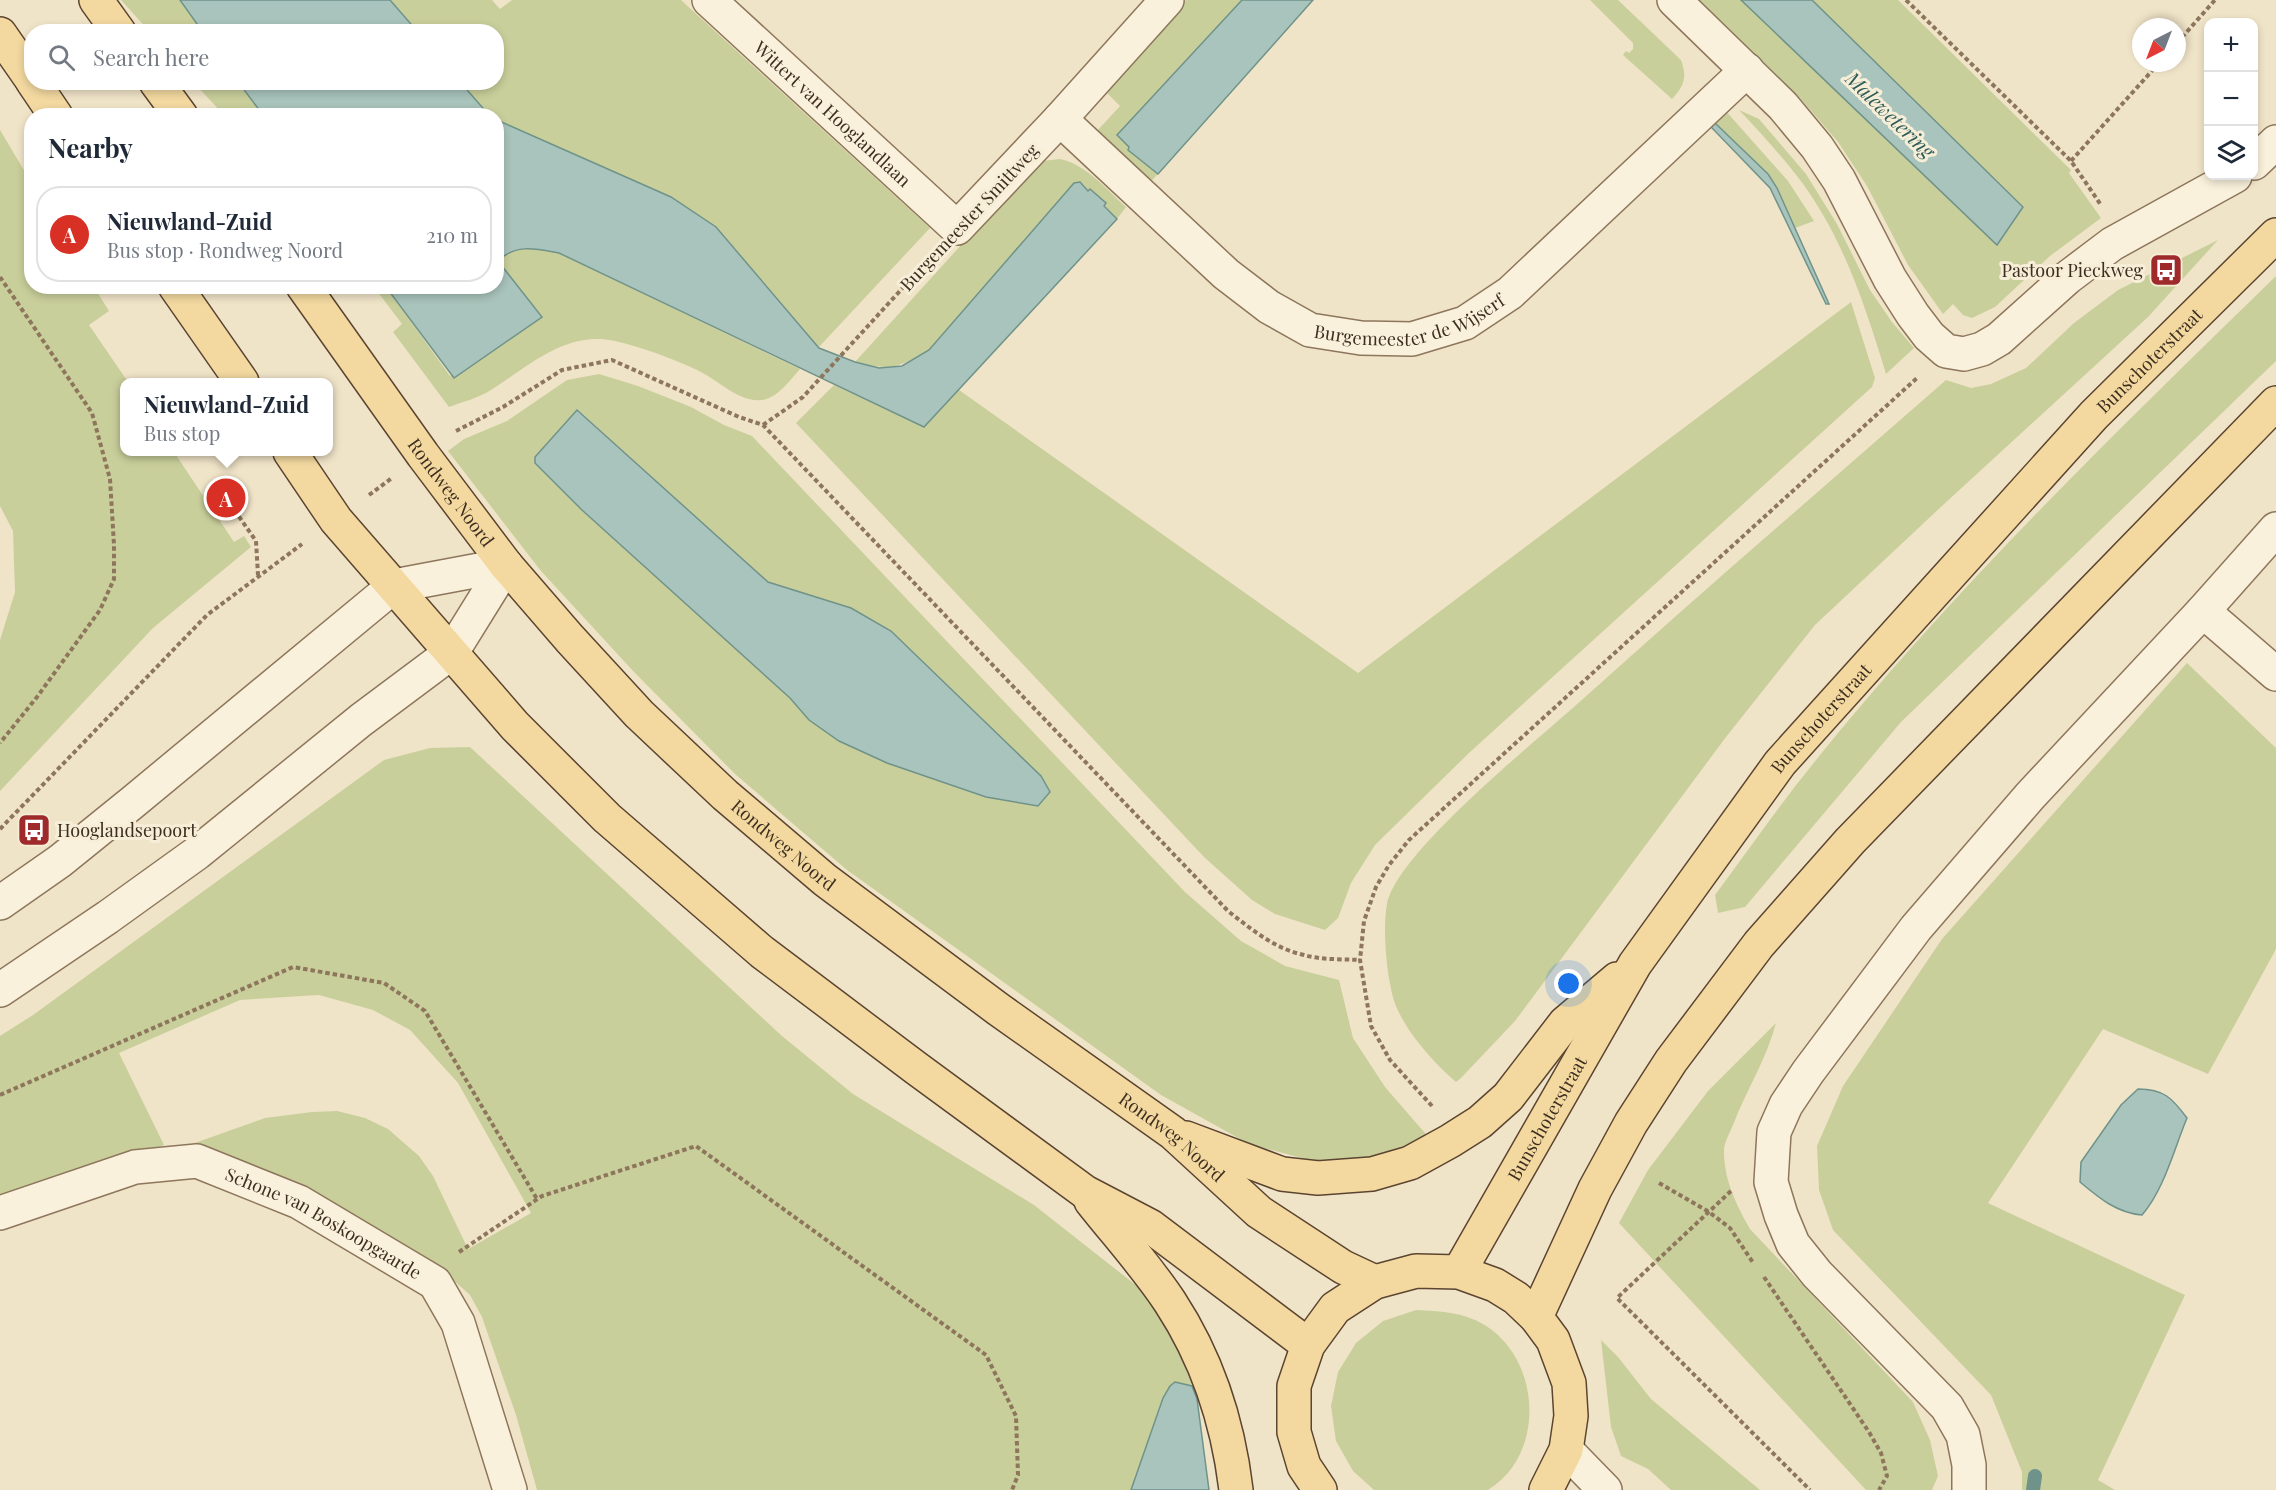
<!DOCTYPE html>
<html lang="en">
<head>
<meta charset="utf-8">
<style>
	:root { --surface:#fff; --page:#f6f6f7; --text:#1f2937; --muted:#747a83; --line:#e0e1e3; --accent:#d93025 }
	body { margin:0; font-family:"Playfair Display",serif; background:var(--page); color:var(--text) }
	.controls { position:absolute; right:18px; top:18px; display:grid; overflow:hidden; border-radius:12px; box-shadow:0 3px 9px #0003 }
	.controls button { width:54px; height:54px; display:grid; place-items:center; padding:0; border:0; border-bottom:2px solid var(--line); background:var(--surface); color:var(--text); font:30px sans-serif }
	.compass { position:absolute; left:2132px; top:18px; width:54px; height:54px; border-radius:50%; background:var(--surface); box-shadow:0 3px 9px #0003; rotate:222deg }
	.you { position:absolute; left:1569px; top:984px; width:21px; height:21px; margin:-15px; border:4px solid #fff; border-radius:50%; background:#1a73e8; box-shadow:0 0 0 9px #1a73e833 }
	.badge { display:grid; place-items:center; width:39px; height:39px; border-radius:50%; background:var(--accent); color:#fff; font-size:20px; font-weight:700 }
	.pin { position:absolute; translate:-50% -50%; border:3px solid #fff; box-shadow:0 2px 6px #0006 }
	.popup { position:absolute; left:120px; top:378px; width:213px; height:78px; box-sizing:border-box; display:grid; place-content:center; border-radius:12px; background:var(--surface); filter:drop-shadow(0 2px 4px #0005); font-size:20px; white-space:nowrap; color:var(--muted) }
	.popup b { font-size:22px; color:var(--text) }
	.popup::after { content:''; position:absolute; left:50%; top:100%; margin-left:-12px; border:12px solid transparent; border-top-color:var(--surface) }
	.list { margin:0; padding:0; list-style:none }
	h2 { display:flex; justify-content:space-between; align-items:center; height:78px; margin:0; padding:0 24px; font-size:26px }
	h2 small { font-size:20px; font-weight:400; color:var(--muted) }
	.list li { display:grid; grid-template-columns:39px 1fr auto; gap:18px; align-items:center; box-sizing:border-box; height:96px; margin:0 12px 12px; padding:0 12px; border:2px solid var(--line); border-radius:24px }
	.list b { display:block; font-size:22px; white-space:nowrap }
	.list p { margin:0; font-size:20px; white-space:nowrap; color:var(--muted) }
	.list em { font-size:20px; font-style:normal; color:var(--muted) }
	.icon { flex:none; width:33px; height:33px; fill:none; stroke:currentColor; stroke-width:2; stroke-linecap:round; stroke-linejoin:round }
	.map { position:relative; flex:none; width:2276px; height:1490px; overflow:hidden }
	.search { position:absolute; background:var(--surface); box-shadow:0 3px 9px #0003; left:24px; top:24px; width:480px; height:66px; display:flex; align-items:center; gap:15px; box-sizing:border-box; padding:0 21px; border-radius:24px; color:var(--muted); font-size:22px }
	.panel { position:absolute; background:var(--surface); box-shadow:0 3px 9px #0003; left:24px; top:108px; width:480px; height:186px; border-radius:24px }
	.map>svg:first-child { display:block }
	.green { fill:#c9cf9b; fill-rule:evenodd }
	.water { fill:#a9c4bc; stroke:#6f938a; stroke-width:1.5 }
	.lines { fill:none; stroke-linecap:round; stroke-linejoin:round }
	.stream { stroke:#6f938a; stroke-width:14 }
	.minor-casing { stroke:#8d765c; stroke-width:36 }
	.major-casing { stroke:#5b4430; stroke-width:36 }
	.path { stroke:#8d765c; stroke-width:4; stroke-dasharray:4.5 3; stroke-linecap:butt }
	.minor { stroke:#faf1dc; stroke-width:33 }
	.major { stroke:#f3d9a0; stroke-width:33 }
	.labels { text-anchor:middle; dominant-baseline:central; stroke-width:6; stroke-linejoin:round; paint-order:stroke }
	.street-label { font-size:18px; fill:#3d2e20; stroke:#f7eed8 }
	.poi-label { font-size:18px; fill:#3d2e20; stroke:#f7eed8; text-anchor:end }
	.water-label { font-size:20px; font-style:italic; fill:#2f5d5a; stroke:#f7eed8 }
</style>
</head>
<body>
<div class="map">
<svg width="2276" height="1490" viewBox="0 0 2276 1490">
	<rect width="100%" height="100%" fill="#f0e4c8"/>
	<g class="green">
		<polygon points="121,0 180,0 202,31 149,31"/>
		<polygon points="390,0 492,0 500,9 512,0 681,0 930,228 819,347 716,227 671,197 497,120 496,116 489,115 461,83 496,82 496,32 417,31"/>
		<polygon points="1186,0 1242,0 1117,135 1129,147 1128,150 1158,174 1149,183 1100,137 1097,131 1120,106 1104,90"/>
		<path d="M 1590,0 L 1618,0 L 1681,60 C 1687,77 1685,85 1672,99 L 1623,55 L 1626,51 L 1629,53 L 1633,49 L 1633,43 Z"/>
		<polygon points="1699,0 1741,0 1997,245 2023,207 1812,0 1898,0 2071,170 2069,173 2101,218 2050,256 1995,307 1972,318 1963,315 1953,304 1943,314 1908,265 1867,186 1838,142 1800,98"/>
		<polygon points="194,83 239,83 263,115 224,115"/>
		<polygon points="1724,109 1788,181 1814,221 1795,228 1777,188 1768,174 1714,123 1709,128"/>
		<path d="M 1739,110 L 1759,119 L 1806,174 L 1837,224 L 1870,290 L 1892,322 L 1914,348 L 1886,374 C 1865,305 1842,234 1797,176 C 1779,153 1759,131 1739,110 Z"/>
		<polygon points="0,130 31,182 32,286 94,287 109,311 89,325 128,382 124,382 124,452 174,452 234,542 244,536 251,547 153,628 0,791 0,640 15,592 13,531 0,506"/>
		<path d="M 1060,159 C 1087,165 1106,189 1126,207 L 1117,219 L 1104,205 L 1105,203 L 1074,183 L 929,350 C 898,368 891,371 855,362 L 1030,169 L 1042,161 Z"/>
		<path d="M 2218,240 L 2148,317 L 1943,505 L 1815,625 L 1726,737 L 1515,1021 L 1461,1078 L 1456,1082 C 1434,1063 1407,1033 1396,1006 C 1387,983 1382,929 1387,904 C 1397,852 1540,738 1584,698 C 1703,591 1825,486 1946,380 L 1971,388 L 1991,384 L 2026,368 L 2074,323 L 2118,290 Z"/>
		<path d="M 527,247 L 559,253 L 800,369 C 790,380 778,398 762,400 C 739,403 717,379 697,370 C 671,358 642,347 615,341 C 566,330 529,366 491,390 C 479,398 462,402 449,407 L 393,332 L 402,324 L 374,287 L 386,287 L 450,376 L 542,317 L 498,261 L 506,253 Z"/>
		<path d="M 2276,276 L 2276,361 L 1901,722 L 1745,907 L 1718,913 L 1715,895 C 1747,852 1778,807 1812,765 C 1951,591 2117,431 2276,276 Z"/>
		<polygon points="1851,302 1875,378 1872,387 1469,753 1375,845 1351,883 1338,918 1325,930 1275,914 1252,900 1204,857 796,423 834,385 924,427 959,390 1358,673"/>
		<path d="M 599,374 L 638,386 L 691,407 L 724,425 L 752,436 L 1185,892 L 1241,941 L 1285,966 L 1339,980 L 1353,1038 L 1385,1087 L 1431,1140 L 1382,1157 L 1324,1164 L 1249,1144 L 1161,1095 L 847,870 L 735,774 L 634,672 L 541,571 L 448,451 L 464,439 L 507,421 L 567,380 ZM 578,410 L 768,582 L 851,608 L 1041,776 L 1050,792 L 1038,806 L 986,797 L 887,763 L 839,741 L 809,720 L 790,698 L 582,510 L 536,463 L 535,457 Z"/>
		<polygon points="2187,663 2276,748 2276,949 2208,1074 2103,1029 1988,1203 2185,1295 2098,1480 2115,1490 2022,1490 2022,1472 1991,1395 1833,1230 1819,1190 1817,1146 1843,1086 1942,939"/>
		<polygon points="470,747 782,1036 853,1094 1034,1205 1137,1286 1170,1325 1192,1386 1175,1382 1170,1386 1163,1398 1131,1490 537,1490 516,1415 482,1317 470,1295 452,1279 431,1266 189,1145 265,1118 312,1112 337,1111 365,1118 388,1129 419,1156 433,1176 468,1249 531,1213 458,1083 410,1030 373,1010 319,995 240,1000 119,1053 164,1145 0,1201 0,1036 33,1015 384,760 430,748"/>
		<path d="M 1776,1023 C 1767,1058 1746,1091 1733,1125 C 1730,1133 1724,1142 1724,1151 C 1724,1180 1736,1204 1750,1229 L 1913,1402 L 1930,1440 L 1938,1476 L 1932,1490 L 1866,1490 L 1619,1223 L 1648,1170 L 1708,1091 Z"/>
		<path d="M 1416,1310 C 1440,1311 1462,1312 1483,1324 C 1541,1358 1547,1454 1488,1490 L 1374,1490 L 1353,1471 L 1336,1441 L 1331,1406 L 1338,1372 L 1356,1343 L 1383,1321 Z"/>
		<polygon points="1601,1340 1618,1357 1651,1399 1760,1490 1671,1490 1648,1469 1621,1456 1611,1427"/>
	</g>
	<g class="water">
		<polygon points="180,0 390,0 417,31 202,31"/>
		<polygon points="1242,0 1313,0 1158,174 1128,150 1129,147 1117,135"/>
		<polygon points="1741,0 1812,0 2023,207 1997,245"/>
		<polygon points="239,83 461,83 489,115 263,115"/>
		<path d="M 497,120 L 671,197 L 716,227 L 819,348 L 855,362 L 879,368 L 902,366 L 929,350 L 1074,183 L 1080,182 L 1088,191 L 1090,189 L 1106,203 L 1104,206 L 1117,219 L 924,427 L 559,253 C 537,249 516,243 498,261 L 542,317 L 454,378 L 386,287 L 496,286 Z"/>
		<polygon points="1714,122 1768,174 1777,188 1829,304 1826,304 1770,188 1711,127"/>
		<polygon points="577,410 768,582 851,608 891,631 1041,776 1050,792 1038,806 986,797 887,763 839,741 809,720 790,698 582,510 535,463 535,457"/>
		<path d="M 2138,1089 C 2164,1089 2172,1098 2187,1118 C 2174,1149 2164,1190 2142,1215 C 2117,1213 2099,1198 2080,1182 L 2081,1162 L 2121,1105 Z"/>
		<polygon points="1175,1382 1192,1386 1197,1399 1209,1490 1131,1490 1163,1398 1170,1386"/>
	</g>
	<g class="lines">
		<polyline class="stream" points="2033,1490 2035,1476"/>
		<defs>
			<g id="minor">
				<path id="s1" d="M 709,0 L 957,228 L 1060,119 L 1167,0"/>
				<polyline points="1674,0 1783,106 1817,147 1839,180 1890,279 1913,315 1929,336 1946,351 1964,354 1982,349 1999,339 2067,278 2112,244 2235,176"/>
				<path id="s2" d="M 1060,119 L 1226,274 L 1269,307 L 1310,330 L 1361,338 L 1412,339 L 1465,323 L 1510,293 L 1747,70"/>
				<polyline points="2254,163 2276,142"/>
				<polyline points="2203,611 2276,674"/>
				<polyline points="0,903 60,861 133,802 394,586 506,565"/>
				<polyline points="0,990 108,917 197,853 361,720 452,652 506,565"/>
				<path id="s3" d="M 0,1213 L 135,1167 L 197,1161 L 299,1202 L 435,1283 L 458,1323 L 510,1490"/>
				<polyline points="1566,1450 1605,1490"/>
				<polyline points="1969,1490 1969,1465 1963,1435 1947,1407 1817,1274 1793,1244 1781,1215 1771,1182 1774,1132 1786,1105 1808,1072 1916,928 2030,796 2203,611 2276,529"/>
			</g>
			<g id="major">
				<polyline points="96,0 119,32"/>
				<polyline points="0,34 32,80"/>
				<polyline points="33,82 56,116"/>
				<polyline points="156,82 181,116"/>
				<polyline points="175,286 242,382"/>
				<path id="s4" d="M 303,286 L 423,455 L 506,565 L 570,639 L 639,714 L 725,795 L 825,880 L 998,1009 L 1173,1133 L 1259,1212 L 1343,1267 L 1375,1282"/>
				<polyline points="290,452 336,520 515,726 607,818 762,952 916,1068 1085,1192 1150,1226 1308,1345"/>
				<polyline points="1186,1138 1282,1174 1318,1178 1372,1174 1410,1163 1450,1141 1480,1122 1508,1097 1565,1023 1617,979"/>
				<path d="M 1091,1201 C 1117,1234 1147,1267 1170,1302 C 1208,1360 1228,1422 1236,1490"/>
				<path id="s5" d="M 1459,1272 L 1635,964 L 1780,763 L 2094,415 L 2276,235"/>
				<polyline points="1536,1317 1595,1189 1631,1123 1671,1061 1759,944 1850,841 2276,403"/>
				<polyline points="1320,1490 1304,1466 1294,1432 1294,1386 1308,1345 1335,1308 1375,1282 1416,1271 1459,1272 1495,1285 1516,1298 1536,1317 1553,1340 1569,1383 1571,1416 1566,1450 1546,1490"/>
			</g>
		</defs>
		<use href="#minor" class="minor-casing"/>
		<use href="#major" class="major-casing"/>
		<g class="path">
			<polyline points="1906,0 2071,161 2101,205"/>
			<polyline points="2177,43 2215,0"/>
			<polyline points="2071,161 2159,63"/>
			<polyline points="0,277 92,413 110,479 114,545 114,579 100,610 37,697 0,743"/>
			<polyline points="763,425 803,397 931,257"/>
			<path d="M 456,431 L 503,407 L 562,370 L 612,360 L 739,417 L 763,425 L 1228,911 C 1251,929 1275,949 1304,955 C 1321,960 1342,959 1360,960"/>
			<polyline points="369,495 392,478"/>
			<polyline points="226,498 256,541 258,575"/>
			<polyline points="0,829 207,615 302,544"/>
			<polyline points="0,1095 293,967 384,983 425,1011 537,1199"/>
			<polyline points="1432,1106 1390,1060 1371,1026 1360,960 1364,921 1376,887 1389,865 1409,840 1917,378"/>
			<polyline points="1659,1183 1709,1212 1730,1228 1754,1264"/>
			<polyline points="1731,1191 1617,1298 1810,1490"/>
			<polyline points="459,1252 542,1196 696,1146 986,1355 1016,1416 1018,1475 1012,1490"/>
			<polyline points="1764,1277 1869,1432 1881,1453 1887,1476 1879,1490"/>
		</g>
		<use href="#minor" class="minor"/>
		<use href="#major" class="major"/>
	</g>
	<defs>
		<symbol id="bus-square" viewBox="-11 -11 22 22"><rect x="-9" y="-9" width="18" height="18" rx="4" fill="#9e2a2b" stroke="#f7eed8"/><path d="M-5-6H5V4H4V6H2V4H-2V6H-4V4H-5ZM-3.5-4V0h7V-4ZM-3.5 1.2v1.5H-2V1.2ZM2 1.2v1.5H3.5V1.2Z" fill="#fff"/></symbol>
	</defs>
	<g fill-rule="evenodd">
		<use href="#bus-square" x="2147" y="251" width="38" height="38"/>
		<use href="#bus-square" x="15" y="811" width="38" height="38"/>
	</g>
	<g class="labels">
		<g class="street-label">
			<text stroke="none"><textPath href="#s1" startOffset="168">Wittert van Hooglandlaan</textPath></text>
			<text transform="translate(969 217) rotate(-47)">Burgemeester Smittweg</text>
			<text stroke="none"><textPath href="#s2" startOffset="432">Burgemeester de Wijserf</textPath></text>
			<text stroke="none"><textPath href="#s5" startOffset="1149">Bunschoterstraat</textPath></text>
			<text stroke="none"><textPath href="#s4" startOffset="254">Rondweg Noord</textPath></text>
			<text stroke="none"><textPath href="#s5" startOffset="663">Bunschoterstraat</textPath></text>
			<text stroke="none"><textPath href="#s4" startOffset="740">Rondweg Noord</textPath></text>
			<text stroke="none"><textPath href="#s5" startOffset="177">Bunschoterstraat</textPath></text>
			<text stroke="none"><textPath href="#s4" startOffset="1226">Rondweg Noord</textPath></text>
			<text stroke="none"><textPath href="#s3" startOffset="346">Schone van Boskoopgaarde</textPath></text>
		</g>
		<g class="poi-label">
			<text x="2143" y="270">Pastoor Pieckweg</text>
			<text x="57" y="830" text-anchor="start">Hooglandsepoort</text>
		</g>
		<g class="water-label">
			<text transform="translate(1891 114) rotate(44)">Malewetering</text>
		</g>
	</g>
</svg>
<div class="controls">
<button>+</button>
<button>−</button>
<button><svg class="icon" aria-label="layers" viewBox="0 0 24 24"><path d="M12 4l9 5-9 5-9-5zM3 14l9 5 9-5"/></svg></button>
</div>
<svg class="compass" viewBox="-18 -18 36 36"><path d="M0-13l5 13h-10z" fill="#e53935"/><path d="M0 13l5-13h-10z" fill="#747a83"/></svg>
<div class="you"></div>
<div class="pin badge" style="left:226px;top:498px">A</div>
<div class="popup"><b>Nieuwland-Zuid</b>Bus stop</div>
<div class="search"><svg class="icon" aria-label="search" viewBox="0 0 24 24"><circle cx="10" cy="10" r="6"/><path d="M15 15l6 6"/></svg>Search here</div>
<section class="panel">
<h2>Nearby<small></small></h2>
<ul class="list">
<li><span class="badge">A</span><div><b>Nieuwland-Zuid</b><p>Bus stop · Rondweg Noord</p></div><em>210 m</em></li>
</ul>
</section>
</div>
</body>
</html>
